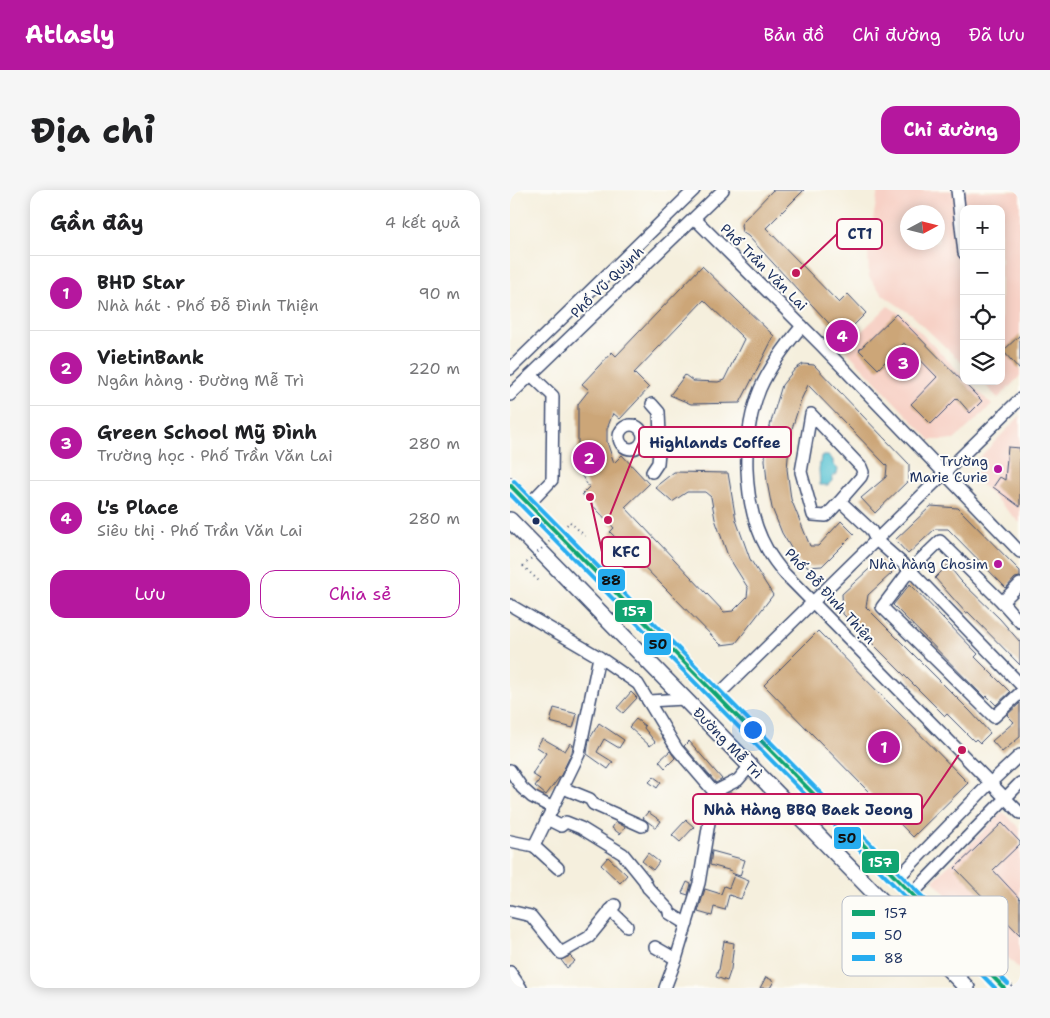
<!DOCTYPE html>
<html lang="vi">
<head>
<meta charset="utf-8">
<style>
	:root { --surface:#fff; --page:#f6f6f6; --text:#202124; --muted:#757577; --line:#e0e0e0; --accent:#b5179e }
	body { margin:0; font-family:"Shantell Sans",sans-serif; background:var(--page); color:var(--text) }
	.controls { position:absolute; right:15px; top:15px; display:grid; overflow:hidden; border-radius:10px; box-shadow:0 2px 12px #0003 }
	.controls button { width:45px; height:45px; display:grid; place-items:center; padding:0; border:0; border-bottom:1px solid var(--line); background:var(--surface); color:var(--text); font:25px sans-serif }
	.compass { position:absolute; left:390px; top:15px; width:45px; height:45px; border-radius:50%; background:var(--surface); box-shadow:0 2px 12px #0003; rotate:83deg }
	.you { position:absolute; left:242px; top:539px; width:18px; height:18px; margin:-12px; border:4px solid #fff; border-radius:50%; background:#1a73e8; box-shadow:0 0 0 8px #1a73e833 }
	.badge { display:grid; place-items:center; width:32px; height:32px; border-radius:50%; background:var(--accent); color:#fff; font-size:16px; font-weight:700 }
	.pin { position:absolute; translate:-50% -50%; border:2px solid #fff; box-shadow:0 1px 5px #0006 }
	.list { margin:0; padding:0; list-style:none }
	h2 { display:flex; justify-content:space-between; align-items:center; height:65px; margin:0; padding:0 20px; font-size:21px }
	h2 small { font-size:16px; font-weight:400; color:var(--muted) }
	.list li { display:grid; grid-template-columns:32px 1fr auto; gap:15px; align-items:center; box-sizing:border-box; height:75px; padding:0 20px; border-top:1px solid var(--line) }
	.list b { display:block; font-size:19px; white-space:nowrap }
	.list p { margin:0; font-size:16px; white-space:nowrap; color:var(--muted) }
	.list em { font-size:16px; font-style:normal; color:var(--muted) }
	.actions { display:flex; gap:10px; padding:15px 20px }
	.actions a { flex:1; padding:11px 0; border:1px solid var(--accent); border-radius:15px; text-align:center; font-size:18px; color:var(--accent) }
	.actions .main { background:var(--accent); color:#fff }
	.icon { flex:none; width:28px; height:28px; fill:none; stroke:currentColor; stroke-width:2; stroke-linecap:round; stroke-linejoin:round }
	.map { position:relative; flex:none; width:510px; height:798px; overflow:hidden; border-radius:15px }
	header { display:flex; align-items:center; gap:30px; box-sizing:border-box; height:70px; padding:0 25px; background:var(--accent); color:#fff }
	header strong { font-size:24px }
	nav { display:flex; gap:28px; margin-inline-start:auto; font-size:18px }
	.intro { display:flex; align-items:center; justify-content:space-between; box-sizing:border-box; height:120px; padding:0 30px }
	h1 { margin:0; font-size:35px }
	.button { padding:12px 22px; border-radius:15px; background:var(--accent); color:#fff; font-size:18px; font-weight:700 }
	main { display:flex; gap:30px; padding:0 30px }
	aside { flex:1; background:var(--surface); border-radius:15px; box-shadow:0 2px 12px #0003 }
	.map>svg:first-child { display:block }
	.built { fill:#f7d1c6; fill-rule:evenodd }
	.water { fill:#58c3d3; stroke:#3a7998 }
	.building { fill:#cca678 }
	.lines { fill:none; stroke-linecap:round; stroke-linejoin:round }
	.minor-casing { stroke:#3c4c71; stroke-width:14 }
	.major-casing { stroke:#3c4c71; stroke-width:18 }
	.path { stroke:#3c4c71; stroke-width:2; stroke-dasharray:1 4; stroke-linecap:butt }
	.minor { stroke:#fff; stroke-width:11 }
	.major { stroke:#fff; stroke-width:15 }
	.path-bridge { stroke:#3c4c71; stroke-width:2; stroke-dasharray:1 4; stroke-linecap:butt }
	.bus-1-casing { stroke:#fdfcf7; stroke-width:8 }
	.bus-2-casing { stroke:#fdfcf7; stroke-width:8 }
	.bus-3-casing { stroke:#fdfcf7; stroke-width:8 }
	.bus-1 { stroke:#11a471; stroke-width:4 }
	.bus-2 { stroke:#26acef; stroke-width:4 }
	.bus-3 { stroke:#26acef; stroke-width:4 }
	.poi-dot { fill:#b5179e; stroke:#fdfcf7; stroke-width:2 }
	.bus-dot { fill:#1b2f5e; stroke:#fdfcf7; stroke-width:2 }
	.labels { text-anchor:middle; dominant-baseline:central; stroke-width:4; stroke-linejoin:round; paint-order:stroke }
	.street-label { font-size:14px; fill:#1b2f5e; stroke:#fdfcf7 }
	.poi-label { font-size:14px; fill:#1b2f5e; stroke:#fdfcf7; text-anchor:end }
	.key { fill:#fdfcf7; stroke:#b9bec9; stroke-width:1 }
	.key-label { font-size:14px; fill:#1b2f5e }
	.leader { fill:none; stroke:#c2185b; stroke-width:2 }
	.callout-dot { fill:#c2185b; stroke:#fdfcf7; stroke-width:2 }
	.callout { fill:#fdfcf7; stroke:#c2185b; stroke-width:2 }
	.callout-label { font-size:15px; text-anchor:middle; font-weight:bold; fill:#1b2f5e }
	.line-badge { stroke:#fdfcf7; stroke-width:2 }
	.badge-label { font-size:14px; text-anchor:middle; font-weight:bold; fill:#fff }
	.pale-badge-label { font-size:14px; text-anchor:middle; font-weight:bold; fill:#111 }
</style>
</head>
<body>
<header>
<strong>Atlasly</strong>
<nav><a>Bản đồ</a><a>Chỉ đường</a><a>Đã lưu</a></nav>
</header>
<div class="intro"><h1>Địa chỉ</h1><a class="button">Chỉ đường</a></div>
<main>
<aside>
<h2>Gần đây<small>4 kết quả</small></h2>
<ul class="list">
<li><span class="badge">1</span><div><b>BHD Star</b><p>Nhà hát · Phố Đỗ Đình Thiện</p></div><em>90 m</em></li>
<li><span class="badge">2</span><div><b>VietinBank</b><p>Ngân hàng · Đường Mễ Trì</p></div><em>220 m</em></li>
<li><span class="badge">3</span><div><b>Green School Mỹ Đình</b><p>Trường học · Phố Trần Văn Lai</p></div><em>280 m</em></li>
<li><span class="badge">4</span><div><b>L's Place</b><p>Siêu thị · Phố Trần Văn Lai</p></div><em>280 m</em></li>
</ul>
<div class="actions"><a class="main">Lưu</a><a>Chia sẻ</a></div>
</aside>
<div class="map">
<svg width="510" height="798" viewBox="0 0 510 798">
	<rect width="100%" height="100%" fill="#fdfcf7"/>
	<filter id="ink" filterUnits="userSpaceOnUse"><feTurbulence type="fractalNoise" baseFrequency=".02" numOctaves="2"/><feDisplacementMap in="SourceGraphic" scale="10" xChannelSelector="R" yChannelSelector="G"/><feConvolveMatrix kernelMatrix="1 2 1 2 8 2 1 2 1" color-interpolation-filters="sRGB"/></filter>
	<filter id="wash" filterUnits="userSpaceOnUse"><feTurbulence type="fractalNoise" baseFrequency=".0096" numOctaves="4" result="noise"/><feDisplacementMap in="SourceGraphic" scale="20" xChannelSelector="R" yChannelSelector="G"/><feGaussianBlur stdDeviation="1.12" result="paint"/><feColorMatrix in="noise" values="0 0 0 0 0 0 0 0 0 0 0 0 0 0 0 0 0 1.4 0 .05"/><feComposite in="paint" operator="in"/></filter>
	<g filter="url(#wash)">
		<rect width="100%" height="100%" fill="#f5efdd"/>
		<g class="built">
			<path d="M 368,0 L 510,1 L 510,186 L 488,208 L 471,191 L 491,191 L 491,19 L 454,19 L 454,175 L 402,125 L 373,105 L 359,87 L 358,60 ZM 398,22 L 428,22 L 428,52 L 398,52 Z"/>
			<polygon points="378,116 396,128 454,187 454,191 458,191 482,215 444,250 420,250 334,158"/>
			<polygon points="510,226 510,333 466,289 468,269"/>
			<polygon points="493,622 510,639 510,780 423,691"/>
		</g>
		<polygon class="water" points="311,266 318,266 323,270 323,274 328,279 327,284 322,287 322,291 318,295 310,295 309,280"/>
		<g id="blocks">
			<g class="building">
				<polygon points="263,0 294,0 256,38 329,113 338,104 356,123 337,142 327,142 238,46 232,42 231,35 233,31"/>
				<polygon points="192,76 264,146 230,213 181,214 160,205 175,185 183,191 208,192 214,190 234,149 194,110 124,183 139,198 110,229 103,223 97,239 97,252 104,273 112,265 139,294 115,317 214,422 223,421 237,407 238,398 218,366 205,329 201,307 195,302 177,302 162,312 145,297 164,282 218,283 226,330 240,369 263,405 226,453 211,455 100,342 104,338 72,304 79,297 68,280 68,214 79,200 72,194 102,162 106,166"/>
				<polygon points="386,124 472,211 460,223 447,208 421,234 401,214 427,187 394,153 368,179 349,160"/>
				<polygon points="510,145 510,180 493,161"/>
				<polygon points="293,174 304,175 399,274 399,290 365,323 351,308 376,287 377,276 298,195 291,210 280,245 277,279 281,309 300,356 308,356 331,331 344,344 312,376 298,377 290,373 272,343 262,318 257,292 255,270 256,249 272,195 285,179"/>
				<polygon points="498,257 510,258 510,317 483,297 490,287 495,290"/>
				<polygon points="421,316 448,318 510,381 510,387 505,388 496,398 438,339 425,339 398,364 385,350"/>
				<polygon points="370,369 382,383 358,405 356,417 461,522 480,543 470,553 466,549 464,551 437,524 435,526 333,424 332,404"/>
				<polygon points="438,375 451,391 490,429 510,452 510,475 458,422 456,423 425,388"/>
				<polygon points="400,394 468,464 465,467 500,502 486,515 477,506 475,508 383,415"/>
				<polygon points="308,441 458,593 403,647 254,495"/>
				<polygon points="121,502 127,508 113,523 107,518"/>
				<polygon points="510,513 510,547 492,562 482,551 504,532 497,525"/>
				<polygon points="44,518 67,524 63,538 40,532"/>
				<polygon points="126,529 135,536 134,538 145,552 140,556 119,537"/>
				<polygon points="89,533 114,550 109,558 94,549 87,562 103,572 98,579 77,564 79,550"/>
				<polygon points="32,548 55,561 60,553 63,555 62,562 51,585 36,605 25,596 30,589 22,584 36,563 27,557"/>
				<polygon points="179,551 212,589 211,590 206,593 174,556"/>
				<polygon points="160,561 165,568 155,578 149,571"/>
				<polygon points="144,587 151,592 147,598 139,592"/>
				<polygon points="220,603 231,606 226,624 209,619 210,612 216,611 213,606"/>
				<polygon points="138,622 151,631 146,638 133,628"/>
				<polygon points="176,630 184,637 170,652 162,645"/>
				<polygon points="106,632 115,637 110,644 102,638"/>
				<polygon points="492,633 510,652 510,654 483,680 510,709 510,745 445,678"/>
				<polygon points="202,661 235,670 230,686 221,683 222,681 200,675"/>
				<polygon points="138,663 149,672 143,680 132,671"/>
				<polygon points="98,667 117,685 110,693 91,675"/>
				<polygon points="224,685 239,691 231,709 219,705 215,720 204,717 202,726 188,722 195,699 211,704 214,696 219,698"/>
				<polygon points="177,692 181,694 178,705 172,703"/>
				<polygon points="214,751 224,753 221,779 217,791 206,787 208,780 209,780"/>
				<polygon points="60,766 65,771 57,778 51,770"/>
				<polygon points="256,787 264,791 260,798 250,798"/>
			</g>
		</g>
	</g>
	<g filter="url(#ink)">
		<use href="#blocks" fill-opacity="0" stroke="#3c4c71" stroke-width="1"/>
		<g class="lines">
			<defs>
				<g id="minor">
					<polyline points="447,0 454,63"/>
					<polyline points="185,29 312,156 510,362"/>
					<path d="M 292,136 C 276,155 260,176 250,199 C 231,245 232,315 257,359 C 262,368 268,376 275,384 L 510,623"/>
					<polyline points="0,179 184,0"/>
					<polyline points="0,205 213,0"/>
					<polyline points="142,214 149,222 150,245"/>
					<circle cx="121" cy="247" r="12"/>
					<polyline points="133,245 238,246"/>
					<polyline points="142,282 148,273 150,251"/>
					<polyline points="330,311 316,326 303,325 291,282 301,224 351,277 353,282 351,287 330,311 361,340 366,350 400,380 510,494"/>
					<polyline points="19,314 42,290 43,206 21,185"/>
					<polyline points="492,412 510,394"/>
					<polyline points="0,415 89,467 128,494 167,559 204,602"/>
					<polyline points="510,432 492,412 430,351 400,380 372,417 484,527 510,503"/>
					<polyline points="207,506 510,209"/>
					<polyline points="138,511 175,509"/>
					<polyline points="0,580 12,598 22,607 43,618"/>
					<polyline points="53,598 80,609 83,614 132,636"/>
					<polyline points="204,602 228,590 240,576"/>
					<polyline points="37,629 51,636 56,632 71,638 113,664 134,690 138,698 159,720 159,723 177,734"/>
					<polyline points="0,651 24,656"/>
					<polyline points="24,656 69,564 89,467"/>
					<polyline points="24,656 48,678"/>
					<polyline points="387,689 480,593 510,565"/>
					<polyline points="402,704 510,593"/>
					<polyline points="100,720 117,736"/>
					<polyline points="0,721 21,726 51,763 79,747 105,715"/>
					<polyline points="145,757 166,769"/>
					<polyline points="0,782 11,798"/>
					<polyline points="155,798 166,769 189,693 204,602"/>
				</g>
				<g id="major">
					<polyline points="0,295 494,798"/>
					<polyline points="0,330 457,798"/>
				</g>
			</defs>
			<use href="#minor" class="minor-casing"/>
			<use href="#major" class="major-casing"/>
			<g class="path">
				<polyline points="60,332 76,347"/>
				<polyline points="13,376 30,392"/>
			</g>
			<use href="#minor" class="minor"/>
			<use href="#major" class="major"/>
			<polyline class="path-bridge" points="13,376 60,332"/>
			<defs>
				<polyline id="bus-1" points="0,295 494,798"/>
				<polyline id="bus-2" points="0,304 485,798"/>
				<polyline id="bus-3" points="4,291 498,794"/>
			</defs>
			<use href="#bus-1" class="bus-1-casing"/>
			<use href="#bus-2" class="bus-2-casing"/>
			<use href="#bus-3" class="bus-3-casing"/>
			<use href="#bus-1" class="bus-1"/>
			<use href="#bus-2" class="bus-2"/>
			<use href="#bus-3" class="bus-3"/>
		</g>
	</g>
	<g class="poi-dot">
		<circle cx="488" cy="279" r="5"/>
		<circle cx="488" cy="374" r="5"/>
	</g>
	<circle class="bus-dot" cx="26" cy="331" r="4.5"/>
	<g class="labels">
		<g class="street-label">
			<text transform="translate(254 77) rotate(45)">Phố Trần Văn Lai</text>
			<text transform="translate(97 92) rotate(-44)">Phố Vũ Quỳnh</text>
			<text transform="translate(320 406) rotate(47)">Phố Đỗ Đình Thiện</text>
			<text transform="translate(218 553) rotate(46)">Đường Mễ Trì</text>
		</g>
		<g class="poi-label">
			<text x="478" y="271">Trường<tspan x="478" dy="16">Marie Curie</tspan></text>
			<text x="478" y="374">Nhà hàng Chosim</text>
		</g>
	</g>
	<rect x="332" y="706" width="166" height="80" rx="8" class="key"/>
	<rect x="342" y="720" width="23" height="6" fill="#11a471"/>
	<rect x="342" y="742" width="23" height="7" fill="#26acef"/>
	<rect x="342" y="765" width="23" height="6" fill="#26acef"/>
	<g class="key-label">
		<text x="374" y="728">157</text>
		<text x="374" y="750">50</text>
		<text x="374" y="773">88</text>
	</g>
	<path class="leader" d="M286 83L327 44M98 330L129 252M80 307L92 362M452 560L412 619"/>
	<g class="callout-dot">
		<circle cx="286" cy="83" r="5"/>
		<circle cx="98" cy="330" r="5"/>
		<circle cx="80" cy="307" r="5"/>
		<circle cx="452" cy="560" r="5"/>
	</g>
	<g class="callout">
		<rect x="327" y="29" width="45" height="30" rx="5"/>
		<rect x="129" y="237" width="152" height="30" rx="5"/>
		<rect x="92" y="347" width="48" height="30" rx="5"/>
		<rect x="183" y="604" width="229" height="30" rx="5"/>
	</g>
	<g class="callout-label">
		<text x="350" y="49">CT1</text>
		<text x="205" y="258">Highlands Coffee</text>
		<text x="116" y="367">KFC</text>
		<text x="298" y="625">Nhà Hàng BBQ Baek Jeong</text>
	</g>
	<g class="line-badge">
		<rect x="87" y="378" width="29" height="24" rx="5" fill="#26acef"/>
		<rect x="104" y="409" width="39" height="24" rx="5" fill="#11a471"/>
		<rect x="133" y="442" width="29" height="24" rx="5" fill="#26acef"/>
		<rect x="323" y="636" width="29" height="24" rx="5" fill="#26acef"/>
		<rect x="351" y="660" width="39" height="24" rx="5" fill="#11a471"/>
	</g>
	<g class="badge-label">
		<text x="124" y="426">157</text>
		<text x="370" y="677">157</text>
	</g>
	<g class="pale-badge-label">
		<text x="101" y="395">88</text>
		<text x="148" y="459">50</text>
		<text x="337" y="653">50</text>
	</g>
</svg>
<div class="controls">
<button>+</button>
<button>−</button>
<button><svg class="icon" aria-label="locate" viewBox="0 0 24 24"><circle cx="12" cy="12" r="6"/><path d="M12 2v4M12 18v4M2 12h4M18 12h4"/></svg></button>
<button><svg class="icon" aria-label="layers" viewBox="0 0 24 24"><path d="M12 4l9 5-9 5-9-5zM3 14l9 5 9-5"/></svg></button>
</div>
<svg class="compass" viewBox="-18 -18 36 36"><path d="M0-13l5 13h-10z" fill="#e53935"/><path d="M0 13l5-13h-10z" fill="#757577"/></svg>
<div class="you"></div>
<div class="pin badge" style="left:374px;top:557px">1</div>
<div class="pin badge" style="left:79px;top:268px">2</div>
<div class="pin badge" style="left:393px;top:173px">3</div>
<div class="pin badge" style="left:332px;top:146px">4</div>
</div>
</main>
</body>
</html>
